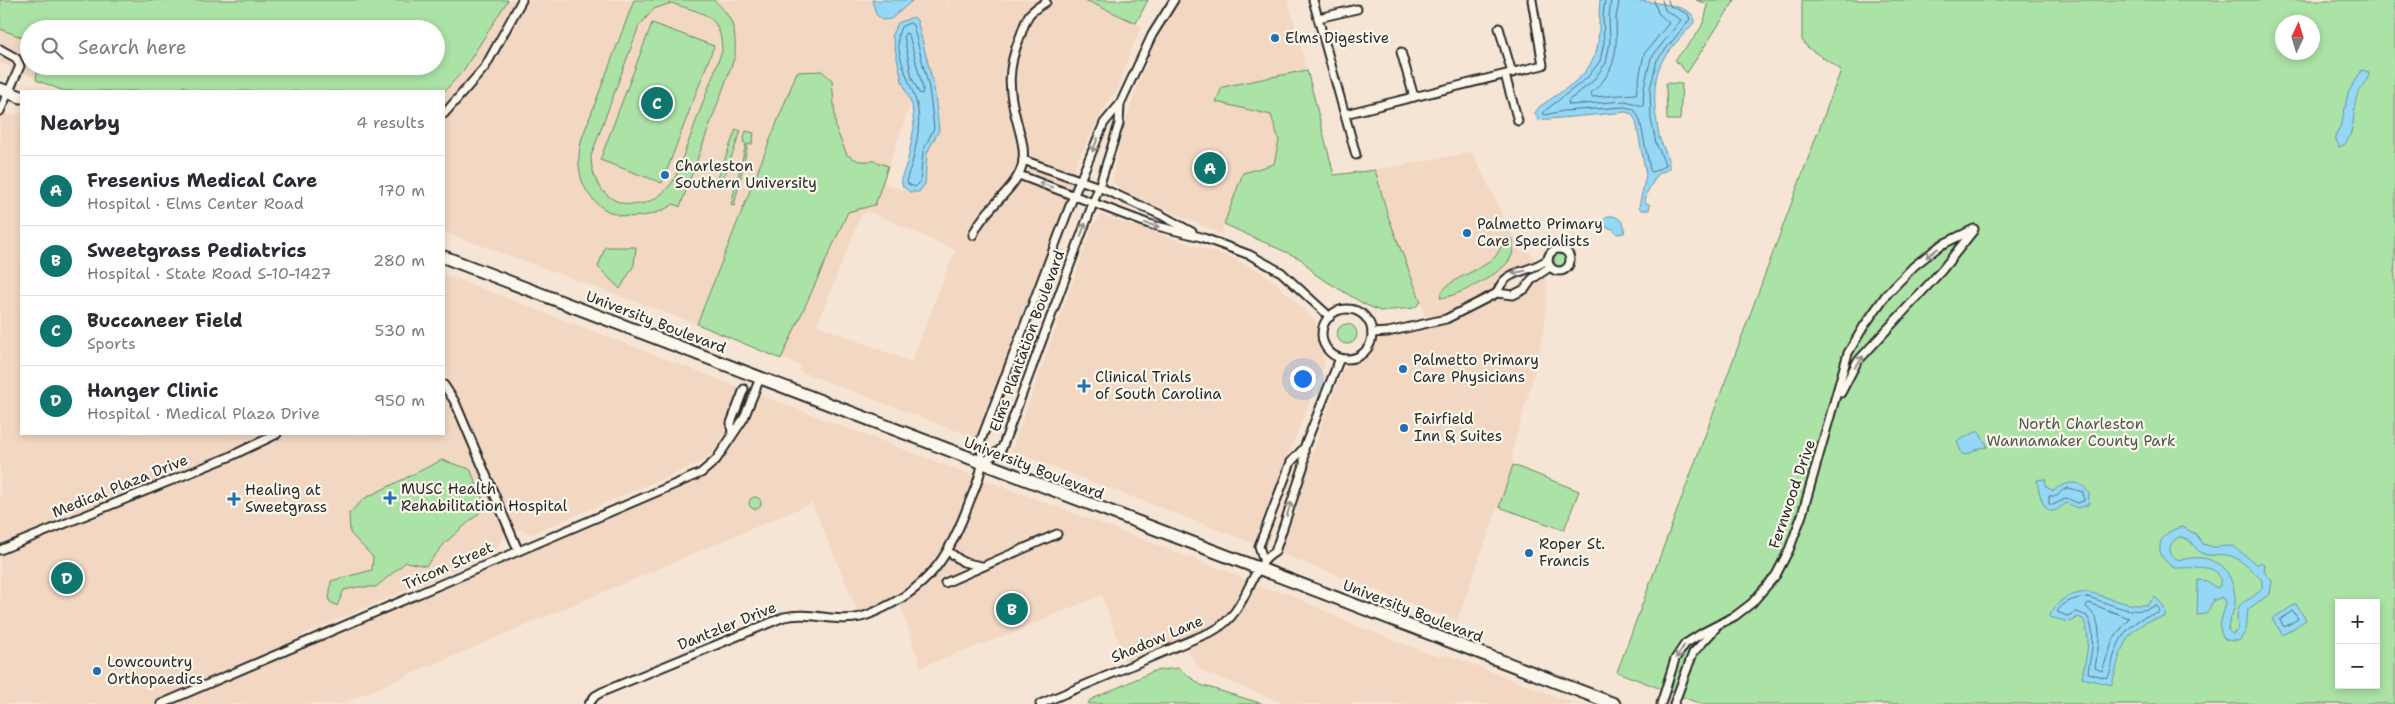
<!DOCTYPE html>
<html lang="en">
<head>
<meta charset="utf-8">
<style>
	:root { --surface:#fff; --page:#f2f2f3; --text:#2b2b33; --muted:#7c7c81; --line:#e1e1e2; --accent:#0f766e }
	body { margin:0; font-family:"Shantell Sans",sans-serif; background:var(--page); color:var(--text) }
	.controls { position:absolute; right:15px; bottom:15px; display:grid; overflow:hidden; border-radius:0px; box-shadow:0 2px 8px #0003 }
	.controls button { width:45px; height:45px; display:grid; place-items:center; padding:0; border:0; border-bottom:1px solid var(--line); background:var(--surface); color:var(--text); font:25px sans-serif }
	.compass { position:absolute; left:2275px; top:15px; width:45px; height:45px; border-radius:50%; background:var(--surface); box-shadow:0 2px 8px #0003; rotate:4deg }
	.you { position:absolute; left:1302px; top:378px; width:18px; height:18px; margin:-12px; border:4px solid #fff; border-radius:50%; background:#1a73e8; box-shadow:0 0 0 8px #1a73e833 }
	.badge { display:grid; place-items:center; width:32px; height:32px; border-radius:50%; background:var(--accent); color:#fff; font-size:16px; font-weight:700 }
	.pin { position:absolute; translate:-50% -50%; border:2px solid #fff; box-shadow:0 1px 5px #0006 }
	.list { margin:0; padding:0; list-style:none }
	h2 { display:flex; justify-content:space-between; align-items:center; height:65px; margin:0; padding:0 20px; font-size:21px }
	h2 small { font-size:16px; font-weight:400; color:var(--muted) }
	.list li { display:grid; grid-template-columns:32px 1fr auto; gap:15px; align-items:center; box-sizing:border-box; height:70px; padding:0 20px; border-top:1px solid var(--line) }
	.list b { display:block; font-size:19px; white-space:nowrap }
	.list p { margin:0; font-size:16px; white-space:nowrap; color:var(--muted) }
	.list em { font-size:16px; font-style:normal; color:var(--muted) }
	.icon { flex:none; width:28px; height:28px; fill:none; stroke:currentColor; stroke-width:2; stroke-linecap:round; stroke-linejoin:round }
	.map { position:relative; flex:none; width:2395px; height:704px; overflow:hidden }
	.search { position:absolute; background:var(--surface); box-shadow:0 2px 8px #0003; left:20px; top:20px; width:425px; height:55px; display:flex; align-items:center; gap:12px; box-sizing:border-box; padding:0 18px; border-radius:28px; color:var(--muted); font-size:19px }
	.panel { position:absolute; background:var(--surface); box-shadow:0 2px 8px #0003; left:20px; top:90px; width:425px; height:345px; border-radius:0px }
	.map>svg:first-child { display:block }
	.built { fill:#f2d8c3; fill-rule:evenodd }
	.green { fill:#abe2a5; stroke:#6b8668; fill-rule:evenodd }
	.water { fill:#94d8f6; stroke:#6a93a5; fill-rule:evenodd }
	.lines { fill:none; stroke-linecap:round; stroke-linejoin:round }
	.shore { stroke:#55707c; stroke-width:1 }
	.street-casing { stroke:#2b2b2b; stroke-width:11 }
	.primary-casing { stroke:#2b2b2b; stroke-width:15 }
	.street { stroke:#fbf7ec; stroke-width:7 }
	.primary { stroke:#fbf7ec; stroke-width:11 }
	.oneway { stroke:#93918c }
	.poi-dot { fill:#1f6fb2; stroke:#fbf7ec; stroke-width:2 }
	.labels { text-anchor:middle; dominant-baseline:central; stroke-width:4.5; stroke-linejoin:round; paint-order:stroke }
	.poi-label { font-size:15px; fill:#2b2b2b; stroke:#fbf7ec; text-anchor:start }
	.street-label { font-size:15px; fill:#2b2b2b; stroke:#fbf7ec }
	.park-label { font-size:15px; fill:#4b594a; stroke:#fbf7ec }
</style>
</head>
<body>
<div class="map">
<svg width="2395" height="704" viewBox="0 0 2395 704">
	<rect width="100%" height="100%" fill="#f6e5d4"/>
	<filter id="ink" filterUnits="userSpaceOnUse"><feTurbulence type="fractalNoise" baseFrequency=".02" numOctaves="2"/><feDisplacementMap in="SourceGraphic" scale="10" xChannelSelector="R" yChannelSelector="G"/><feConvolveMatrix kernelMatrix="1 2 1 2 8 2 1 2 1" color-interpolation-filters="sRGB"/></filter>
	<g filter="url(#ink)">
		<g class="built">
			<path d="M 0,0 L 948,0 L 937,29 L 949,0 L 1085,0 L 1142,26 L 1130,52 L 1119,88 L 1111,96 L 1080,155 L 1075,169 L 1074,195 L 981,440 L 799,371 L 801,366 L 697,324 L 444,232 L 444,91 L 64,91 L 0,63 ZM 29,29 L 436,29 L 436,66 L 29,66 ZM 925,61 L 934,87 L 932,143 L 927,153 L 925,184 L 910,192 L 883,183 ZM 868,211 L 955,250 L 911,362 L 817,325 L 861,215 Z"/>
			<polygon points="1181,0 1288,0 1307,70 1222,87 1217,102 1271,114 1279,140 1274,164 1224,224 1222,234 1121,190 1113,182 1113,173 1125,123 1138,84 1159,32"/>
			<polygon points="0,112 10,115 21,113 21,434 444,434 444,385 511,533 502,537 500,543 492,553 302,635 305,643 701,473 718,457 710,455 702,462 532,534 516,529 444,371 444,274 744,389 731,423 732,435 755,393 1234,574 1266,589 1285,592 1355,625 1416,649 1439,657 1448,655 1453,657 1576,704 1286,704 1204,672 1193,661 1186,643 1127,667 1102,595 1009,634 921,667 899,601 860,617 812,503 341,704 0,704"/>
			<polygon points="1472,152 1521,252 1530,252 1538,266 1511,274 1498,293 1513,295 1542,273 1547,283 1545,324 1533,379 1512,452 1513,465 1457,621 1281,554 1322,424 1342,372 1347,366 1362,360 1371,352 1377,341 1378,333 1427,323 1421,302 1388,216 1375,170"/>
			<polygon points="1101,215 1227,256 1260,271 1273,280 1316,321 1317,340 1325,363 1253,543 1011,451 1094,223"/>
		</g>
		<g class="green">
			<polygon points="0,0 508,0 463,71 444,92 195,91 183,86 181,91 64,91 36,80 38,66 436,66 436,29 29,29 29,40 0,29"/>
			<path d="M 634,0 L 714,0 C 734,18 736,30 735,56 L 680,207 L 674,204 C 620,238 565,200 582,138 ZM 671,3 C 702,14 721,12 722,51 L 675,178 C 648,222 592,209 591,156 L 639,26 L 654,9 Z"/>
			<polygon points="1085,0 1148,0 1136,23"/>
			<path d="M 1696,0 L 1735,0 L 1687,73 L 1675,60 C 1689,43 1707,28 1707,4 Z"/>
			<path d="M 1802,0 L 2395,0 L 2395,704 L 1701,704 L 1617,672 L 1841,70 L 1807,47 L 1802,40 ZM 2282,22 L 2312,22 L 2312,52 L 2282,52 ZM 2339,603 L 2376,603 L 2376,685 L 2339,685 Z"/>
			<polygon points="652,23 714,46 662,183 600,160"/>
			<polygon points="1307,70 1334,175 1375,170 1388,216 1421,302 1414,308 1380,311 1364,304 1316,275 1301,259 1224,224 1243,173 1274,164 1279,140 1271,115 1216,102 1222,87"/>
			<polygon points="822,71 832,80 836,129 847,155 859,161 875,161 888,166 875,205 848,212 781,359 697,324 797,72"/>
			<polygon points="1666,83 1682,84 1680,120 1667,120"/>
			<polygon points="736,129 741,131 721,185 716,183"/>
			<polygon points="746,131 754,133 752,144 748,144 734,206 731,205 746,144 743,142"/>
			<path d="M 1504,239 L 1513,239 C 1513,247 1514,255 1508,262 C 1498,275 1457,297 1440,298 C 1442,279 1481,272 1495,257 C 1499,252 1502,244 1504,239 Z"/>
			<polygon points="605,247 636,247 634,265 620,289 598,267"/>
			<circle cx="1560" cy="260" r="6"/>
			<circle cx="1347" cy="334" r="10"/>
			<polygon points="442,460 470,469 486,507 446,542 426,566 406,562 376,587 358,587 344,590 337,606 329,601 331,581 372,570 373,557 350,533 349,513 365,498"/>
			<polygon points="1513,465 1579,491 1564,530 1499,507"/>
			<circle cx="755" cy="503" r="6"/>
			<polygon points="1178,668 1201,685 1263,704 1088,704 1090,700 1154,671"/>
		</g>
		<g class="water">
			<polygon points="872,0 913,0 891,19 882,20 876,14"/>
			<path d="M 1600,0 C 1622,0 1694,0 1695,21 C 1686,33 1667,50 1661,63 C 1651,86 1655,113 1659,136 C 1662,147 1670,157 1669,169 L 1658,174 L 1647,192 L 1645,202 L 1650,205 L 1649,210 L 1641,210 L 1639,207 L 1646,175 L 1636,121 L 1632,114 L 1626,112 L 1538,120 L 1535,113 L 1539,107 C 1563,90 1594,75 1598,43 C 1600,29 1598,15 1600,0 Z"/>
			<polygon points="913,17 917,20 934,87 939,130 927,153 925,184 919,192 910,192 903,187 901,179 908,160 914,127 912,105 902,81 892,34 898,23"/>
			<path d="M 2362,70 L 2369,72 C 2369,81 2361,85 2358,93 C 2351,111 2358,127 2344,145 L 2339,147 L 2335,136 L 2342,123 L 2348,93 Z"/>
			<path d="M 1608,216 C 1617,215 1622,220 1625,228 L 1624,233 L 1617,234 L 1613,229 L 1604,227 L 1602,221 Z"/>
			<polygon points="1978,431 1987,445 1986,448 1982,447 1966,455 1962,454 1957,441"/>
			<path d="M 2045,479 L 2046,487 L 2054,491 C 2064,481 2082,479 2089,494 L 2088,505 L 2077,508 L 2067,503 C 2062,505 2058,510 2053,511 C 2042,512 2038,488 2037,480 Z"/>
			<path d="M 2182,527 L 2196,534 L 2203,544 L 2213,547 L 2233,546 L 2255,563 L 2259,564 L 2261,562 L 2265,565 L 2264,572 L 2272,581 L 2270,594 L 2248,609 L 2246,631 L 2239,641 L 2226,640 C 2214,629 2224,616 2226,602 L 2223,597 L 2214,600 L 2206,614 L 2197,615 L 2198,580 L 2207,581 L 2216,588 L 2220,586 C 2224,560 2189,569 2175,568 C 2151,555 2157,532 2182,527 ZM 2180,537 C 2191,537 2194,550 2204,554 C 2212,557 2219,553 2227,555 C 2240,557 2252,571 2262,580 L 2262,589 C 2244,608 2234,595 2238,630 L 2232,634 L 2228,630 C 2228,623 2231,619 2233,612 C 2237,601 2235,589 2230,578 C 2224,564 2208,556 2192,558 C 2187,558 2182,561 2177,559 C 2165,554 2170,540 2180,537 Z"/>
			<path d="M 2087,592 C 2108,596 2125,607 2147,605 L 2155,597 C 2162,603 2166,608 2165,617 C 2124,623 2121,650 2112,685 L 2082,678 C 2085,659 2093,637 2083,619 L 2078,617 L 2070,622 L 2049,617 C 2057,600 2069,594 2087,592 Z"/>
			<polygon points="2296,604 2306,620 2283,635 2272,619"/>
		</g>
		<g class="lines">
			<g class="shore">
				<polyline points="1605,0 1603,16 1604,42 1600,61 1587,78 1542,113 1545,115 1563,111 1625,107 1634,109 1640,120 1650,170 1652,172 1663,167 1665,164 1656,143 1651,119 1650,89 1657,60 1690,19 1688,14 1670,6 1668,0"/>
				<polyline points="1611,0 1609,16 1610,42 1606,63 1592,82 1568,101 1569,105 1626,101 1643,106 1644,87 1651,58 1681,20 1665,10 1662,0"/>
				<path d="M 1619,0 C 1619,7 1616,13 1616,19 C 1617,51 1617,71 1591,93 L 1592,97 L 1636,94 L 1644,54 L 1669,23 L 1658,13 L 1654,0"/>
				<path d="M 910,23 L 913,25 L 929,88 L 934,128 L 923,151 L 920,182 L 915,187 L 908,184 C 905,175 912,168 913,159 C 917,141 921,123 917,105 C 912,84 890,47 901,27 Z"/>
				<polygon points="906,33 909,35 923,89 922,94 919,93 912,78 904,36"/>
				<polygon points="2069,488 2083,492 2084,501 2077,503 2067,498 2053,505 2049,504 2049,496 2057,496 2063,490"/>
				<path d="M 2087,597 C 2110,602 2133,619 2156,605 L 2160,610 L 2158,613 C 2132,618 2120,635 2113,659 C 2112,666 2111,673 2107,678 L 2088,673 C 2090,654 2098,635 2087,616 L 2077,612 L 2067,616 L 2057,612 C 2063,601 2076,598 2087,597 Z"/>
				<path d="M 2089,603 L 2129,618 L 2113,640 L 2102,671 L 2095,668 C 2098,647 2106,621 2086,607 Z"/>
				<polygon points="2293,611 2298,619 2284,627 2280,620"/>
			</g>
			<defs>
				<g id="street">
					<polyline points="1313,0 1356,155"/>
					<polyline points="1318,18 1357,9"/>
					<polyline points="1499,28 1512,73"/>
					<polyline points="0,49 16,58 20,66 0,111"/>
					<polyline points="1401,52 1414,97"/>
					<polyline points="1505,75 1518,121"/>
					<polyline points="444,114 485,67 522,0"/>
					<polyline points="1345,114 1543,65 1532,0"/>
					<polyline points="1023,160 1099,187 1161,215 1192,232"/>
					<polyline points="1019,175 1149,224 1201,237 1250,255 1281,272 1330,317"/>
					<path d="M 973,235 C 984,207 1021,187 1023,160 C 1025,147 1020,134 1017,122 C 1008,90 1007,68 1020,37 C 1028,15 1026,14 1046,2"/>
					<circle cx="1559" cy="260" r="11"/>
					<path d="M 1497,293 C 1506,267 1528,275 1548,259"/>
					<circle cx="1347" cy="334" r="25"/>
					<polyline points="1372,333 1388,332 1446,319 1497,293 1513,295 1525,289 1532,279 1550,267"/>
					<polyline points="444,385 455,402 518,550"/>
					<polyline points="1841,393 1857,362 1942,270 1973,231"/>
					<polyline points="732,435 731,423 744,389"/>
					<polyline points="982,464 1002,448 1099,187 1119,124 1120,105"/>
					<polyline points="0,550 229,457 277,434"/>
					<polyline points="948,551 963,562 981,566"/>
					<polyline points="1263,559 1259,546 1291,462 1304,448"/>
					<polyline points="945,583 1057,534"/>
					<polyline points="161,704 701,473 716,460 744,418 760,378"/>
					<path d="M 589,704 L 595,696 L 602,692 L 784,617 C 810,611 835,623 861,617 C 869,615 877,611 885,607 C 933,584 951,551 969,503 C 974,491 981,476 982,463 C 982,455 981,447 981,440 L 1074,195 L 1104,123 L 1120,104 L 1152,35 L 1174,0"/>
					<path d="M 1040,704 L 1213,631 C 1250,611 1247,568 1275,552 L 1304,465 L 1304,448 L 1340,358"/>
					<polyline points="1661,704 1675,659 1685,644 1704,632 1735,616 1752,603 1776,575 1789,550 1802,515 1848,353 1864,326 1886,295 1914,266 1941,245 1974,229"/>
					<polyline points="1674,704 1693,653 1715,629"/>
				</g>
				<g id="primary">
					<polyline points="0,89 21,97"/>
					<polyline points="444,257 1614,704"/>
				</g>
			</defs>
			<use href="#street" class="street-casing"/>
			<use href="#primary" class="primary-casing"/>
			<use href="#street" class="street"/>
			<use href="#primary" class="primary"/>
		</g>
		<defs><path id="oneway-shaft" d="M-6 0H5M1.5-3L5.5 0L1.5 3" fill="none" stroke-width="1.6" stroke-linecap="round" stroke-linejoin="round" transform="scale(1.25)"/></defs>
		<g class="oneway">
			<use href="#oneway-shaft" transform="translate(1095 145) rotate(113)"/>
			<use href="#oneway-shaft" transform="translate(1046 185) rotate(-160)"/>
			<use href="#oneway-shaft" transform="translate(1152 225) rotate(16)"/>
			<use href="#oneway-shaft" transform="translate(1083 230) rotate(-70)"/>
			<use href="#oneway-shaft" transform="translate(1932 253) rotate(142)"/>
			<use href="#oneway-shaft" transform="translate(1519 272) rotate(168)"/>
			<use href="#oneway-shaft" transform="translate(1859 362) rotate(-53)"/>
			<use href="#oneway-shaft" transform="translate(1289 509) rotate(-72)"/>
			<use href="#oneway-shaft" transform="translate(1680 652) rotate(122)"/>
		</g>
	</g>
	<g class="poi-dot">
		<circle cx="1275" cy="38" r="5"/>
		<circle cx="665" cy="175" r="5"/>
		<circle cx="1467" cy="233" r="5"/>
		<circle cx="1403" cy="369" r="5"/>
		<path d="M1081.5 378.5h5v5h5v5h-5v5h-5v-5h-5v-5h5z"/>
		<circle cx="1404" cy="428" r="5"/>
		<path d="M387.5 490.5h5v5h5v5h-5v5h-5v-5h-5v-5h5z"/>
		<path d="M231.5 491.5h5v5h5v5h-5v5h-5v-5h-5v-5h5z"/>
		<circle cx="1529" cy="553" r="5"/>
		<circle cx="97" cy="671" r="5"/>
	</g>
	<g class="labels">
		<g class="poi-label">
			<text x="1285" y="38">Elms Digestive</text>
			<text x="675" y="166">Charleston<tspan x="675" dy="17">Southern University</tspan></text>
			<text x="1477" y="224">Palmetto Primary<tspan x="1477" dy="17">Care Specialists</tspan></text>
			<text x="1413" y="360">Palmetto Primary<tspan x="1413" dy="17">Care Physicians</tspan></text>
			<text x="1095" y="377">Clinical Trials<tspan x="1095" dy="17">of South Carolina</tspan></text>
			<text x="1414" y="419">Fairfield<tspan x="1414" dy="17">Inn &amp; Suites</tspan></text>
			<text x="401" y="489">MUSC Health<tspan x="401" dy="17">Rehabilitation Hospital</tspan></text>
			<text x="245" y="490">Healing at<tspan x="245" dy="17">Sweetgrass</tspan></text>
			<text x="1539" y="544">Roper St.<tspan x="1539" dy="17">Francis</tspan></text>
			<text x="107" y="662">Lowcountry<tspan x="107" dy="17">Orthopaedics</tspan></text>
		</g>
		<g class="street-label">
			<text transform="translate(656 322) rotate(21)">University Boulevard</text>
			<text transform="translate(1027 341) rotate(-70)">Elms Plantation Boulevard</text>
			<text transform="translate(1034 468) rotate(21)">University Boulevard</text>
			<text transform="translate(120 486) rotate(-22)">Medical Plaza Drive</text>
			<text transform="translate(1792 494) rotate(-71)">Fernwood Drive</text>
			<text transform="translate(448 566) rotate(-24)">Tricom Street</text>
			<text transform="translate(1413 611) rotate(21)">University Boulevard</text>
			<text transform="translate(727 626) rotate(-22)">Dantzler Drive</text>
			<text transform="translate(1157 639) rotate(-23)">Shadow Lane</text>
		</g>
		<g class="park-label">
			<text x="2081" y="424">North Charleston<tspan x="2081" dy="17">Wannamaker County Park</tspan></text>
		</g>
	</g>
</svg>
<div class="controls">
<button>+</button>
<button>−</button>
</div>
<svg class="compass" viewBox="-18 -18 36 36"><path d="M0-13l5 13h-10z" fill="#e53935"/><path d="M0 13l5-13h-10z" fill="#7c7c81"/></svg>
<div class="you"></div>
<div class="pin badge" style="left:1210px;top:168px">A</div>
<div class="pin badge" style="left:1012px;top:609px">B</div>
<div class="pin badge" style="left:657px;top:103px">C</div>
<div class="pin badge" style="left:67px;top:578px">D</div>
<div class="search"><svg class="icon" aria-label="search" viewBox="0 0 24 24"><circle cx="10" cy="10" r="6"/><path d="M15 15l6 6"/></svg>Search here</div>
<section class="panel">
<h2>Nearby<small>4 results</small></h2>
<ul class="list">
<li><span class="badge">A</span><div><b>Fresenius Medical Care</b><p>Hospital · Elms Center Road</p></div><em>170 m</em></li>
<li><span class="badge">B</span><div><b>Sweetgrass Pediatrics</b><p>Hospital · State Road S-10-1427</p></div><em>280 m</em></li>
<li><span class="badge">C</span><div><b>Buccaneer Field</b><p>Sports</p></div><em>530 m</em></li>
<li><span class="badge">D</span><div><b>Hanger Clinic</b><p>Hospital · Medical Plaza Drive</p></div><em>950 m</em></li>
</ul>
</section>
</div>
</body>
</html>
